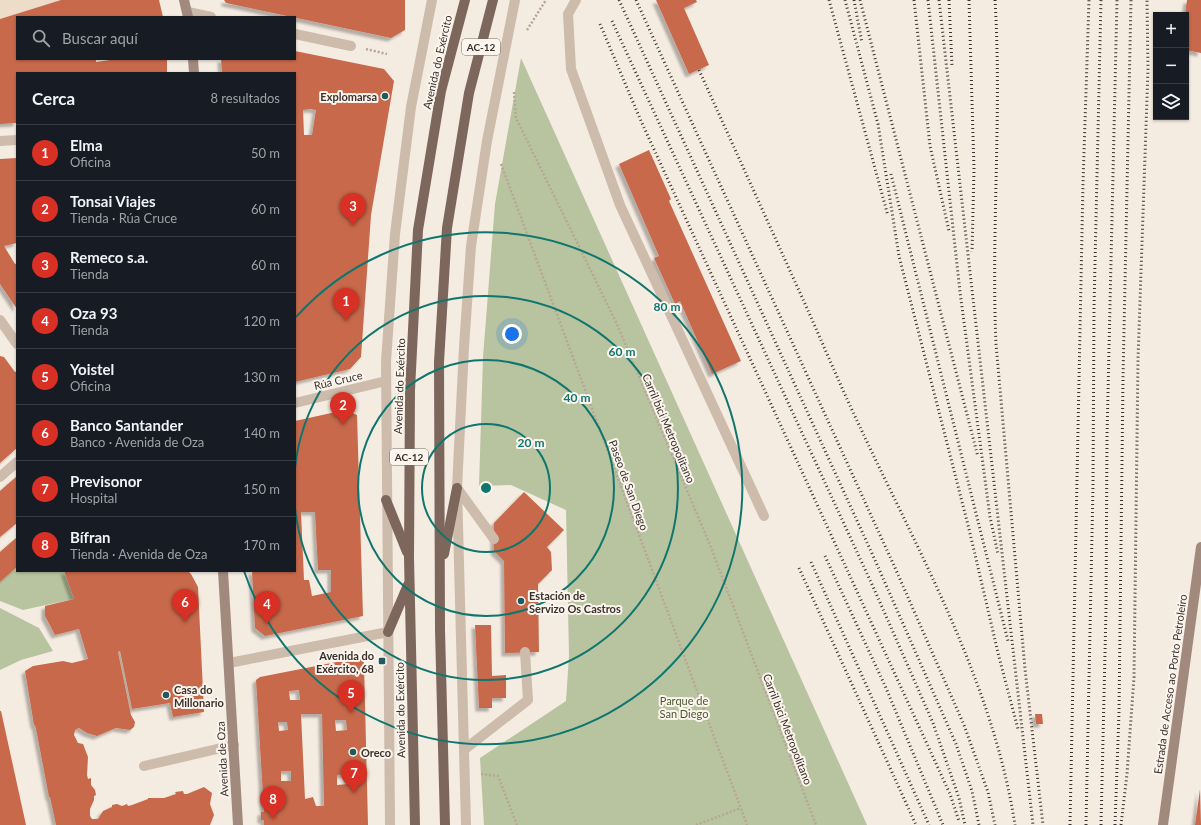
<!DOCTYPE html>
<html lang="es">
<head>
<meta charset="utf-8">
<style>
	:root { --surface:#171b24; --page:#20242c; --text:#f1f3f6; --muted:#9ea1a6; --line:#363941; --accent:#d93025 }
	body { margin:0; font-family:Lato,sans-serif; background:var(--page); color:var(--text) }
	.controls { position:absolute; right:12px; top:12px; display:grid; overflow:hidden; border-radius:0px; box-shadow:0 1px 3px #0004 }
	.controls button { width:36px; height:36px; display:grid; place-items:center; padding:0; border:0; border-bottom:1px solid var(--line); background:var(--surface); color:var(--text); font:20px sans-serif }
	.you { position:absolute; left:512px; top:334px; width:14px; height:14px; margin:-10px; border:3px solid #fff; border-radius:50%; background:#1a73e8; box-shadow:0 0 0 6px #1a73e833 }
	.badge { display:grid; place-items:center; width:26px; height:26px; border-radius:50%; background:var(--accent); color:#fff; font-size:13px; font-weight:700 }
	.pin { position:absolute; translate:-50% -33px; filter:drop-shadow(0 1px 2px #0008) }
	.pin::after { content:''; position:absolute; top:21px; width:14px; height:12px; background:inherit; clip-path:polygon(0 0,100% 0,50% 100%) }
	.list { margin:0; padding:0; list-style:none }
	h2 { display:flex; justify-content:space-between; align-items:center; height:52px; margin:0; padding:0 16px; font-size:17px }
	h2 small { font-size:13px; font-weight:400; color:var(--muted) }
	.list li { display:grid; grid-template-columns:26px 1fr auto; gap:12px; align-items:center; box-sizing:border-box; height:56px; padding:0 16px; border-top:1px solid var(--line) }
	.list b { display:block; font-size:15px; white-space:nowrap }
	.list p { margin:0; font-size:13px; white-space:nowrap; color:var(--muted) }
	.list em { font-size:13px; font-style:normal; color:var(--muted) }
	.icon { flex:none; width:22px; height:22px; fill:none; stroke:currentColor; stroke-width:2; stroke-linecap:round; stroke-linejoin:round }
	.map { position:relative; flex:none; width:1201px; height:825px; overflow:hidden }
	.search { position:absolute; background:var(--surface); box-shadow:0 1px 3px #0004; left:16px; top:16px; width:280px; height:44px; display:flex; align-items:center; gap:10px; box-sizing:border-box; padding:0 14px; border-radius:0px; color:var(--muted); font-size:15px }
	.panel { position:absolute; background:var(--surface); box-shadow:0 1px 3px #0004; left:16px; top:72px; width:280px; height:500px; border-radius:0px }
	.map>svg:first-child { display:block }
	.green { fill:#b8c4a0 }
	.plaza { fill:#ecdcc8 }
	.building { fill:#c8694b; fill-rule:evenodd; filter:url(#shadow) }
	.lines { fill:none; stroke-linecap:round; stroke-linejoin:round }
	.path { stroke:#b9a596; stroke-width:2.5; stroke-dasharray:2 2; stroke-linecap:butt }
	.lane { stroke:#cdbbac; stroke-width:10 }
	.street { stroke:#cdbbac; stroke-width:10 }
	.secondary { stroke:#a18a7d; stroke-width:10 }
	.primary { stroke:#7d675c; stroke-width:10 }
	.rail { stroke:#3b302b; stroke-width:3; stroke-dasharray:1 3; stroke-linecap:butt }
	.ring { fill:none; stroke:#0f766e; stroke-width:2 }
	.poi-dot { fill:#1f5a5e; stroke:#fbf5ee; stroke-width:1.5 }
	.labels { text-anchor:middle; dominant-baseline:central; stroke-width:4; stroke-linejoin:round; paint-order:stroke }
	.shield { fill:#fbf5ee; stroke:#756b66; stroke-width:1 }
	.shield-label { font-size:10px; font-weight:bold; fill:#3b302b }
	.street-label { font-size:11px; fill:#3b302b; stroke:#fbf5ee }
	.poi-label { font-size:11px; font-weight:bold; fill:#3b302b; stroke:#fbf5ee; text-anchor:start }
	.park-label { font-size:11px; fill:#4a5a2e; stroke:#fbf5ee }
	.centre { fill:#0f766e; stroke:#fbf5ee; stroke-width:2 }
	.ring-label { font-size:12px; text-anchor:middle; font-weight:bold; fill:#0f766e; stroke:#fbf5ee; stroke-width:4; stroke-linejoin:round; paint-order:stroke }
</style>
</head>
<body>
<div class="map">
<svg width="1201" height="825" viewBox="0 0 1201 825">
	<defs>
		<filter id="shadow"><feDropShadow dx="-3.5" dy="3.5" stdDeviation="1" flood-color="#0004"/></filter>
	</defs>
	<rect width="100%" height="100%" fill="#f4ebe1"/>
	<g class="green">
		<polygon points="521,58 867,825 484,825 480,758 566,701 569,656 566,510 511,485 479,486 483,357 495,204"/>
		<polygon points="17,567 17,571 64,571 74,599 23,610 0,601 0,582"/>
		<polygon points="0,608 39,628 53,651 21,660 0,670"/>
	</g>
	<polygon class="plaza" points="0,0 61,0 0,19"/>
	<g class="building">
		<polygon points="61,0 159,0 163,17 17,17 17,59 96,59 96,62 117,59 167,59 167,73 17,73 17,123 0,124 0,19"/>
		<polygon points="224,0 405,0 405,30 391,38 226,3"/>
		<polygon points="656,0 696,0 697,2 684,8 709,65 689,74"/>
		<polygon points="1187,0 1201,0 1201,53 1186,50 1185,15"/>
		<path d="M 295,51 L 384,69 L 394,81 L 371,215 L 361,357 L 350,369 L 295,382 L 295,73 L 222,73 L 221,59 L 295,59 ZM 311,109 L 316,110 L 312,135 L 304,135 L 303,110 Z"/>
		<polygon points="649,150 671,199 669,201 741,361 712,374 680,301 675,304 654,258 659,256 619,164"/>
		<polygon points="17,158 17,243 4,246 15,264 17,263 17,309 0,284 0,159"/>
		<polygon points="0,356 4,357 15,372 17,371 17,448 0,463"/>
		<path d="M 345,410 L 357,415 L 363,616 L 265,636 L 255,628 L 252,571 L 295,571 L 295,421 ZM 301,512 L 315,512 L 318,570 L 331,570 L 331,592 L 312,596 L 309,580 L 304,580 Z"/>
		<polygon points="17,476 17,523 0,537 0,491"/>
		<polygon points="524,492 564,530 547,547 551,552 552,570 538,584 539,652 505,653 504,561 494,551 494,523"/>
		<polygon points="17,537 17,567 0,582 0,552"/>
		<polygon points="64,571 188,571 191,574 198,587 204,712 173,717 170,703 132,709 120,651 118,652 131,715 135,722 134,727 130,730 116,728 97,736 87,733 79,728 75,730 74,735 78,743 83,744 88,757 87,775 88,779 91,778 91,785 95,790 96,795 94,796 94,800 90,809 90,816 92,819 98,819 103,811 112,807 112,805 117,804 122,806 127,804 128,806 132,805 148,799 148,798 164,798 176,794 175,792 183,791 184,794 187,794 204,787 212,793 210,804 214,815 210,825 56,825 50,797 49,797 37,734 35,725 34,725 25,671 33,666 63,661 72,663 88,659 79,629 55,635 45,616 45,606 74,599"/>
		<polygon points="475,625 491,625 492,676 506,675 506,698 492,698 492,708 479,708"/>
		<path d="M 357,658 L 362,659 L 364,663 L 368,825 L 264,825 L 264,820 L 261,820 L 261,812 L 264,812 L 256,680 L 260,677 ZM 299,690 L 300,700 L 290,700 L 289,691 ZM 301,714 L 322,714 L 324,806 L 316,806 L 313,797 L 305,799 ZM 335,720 L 346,720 L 347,730 L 336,731 ZM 278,722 L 287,722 L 288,730 L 279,731 ZM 281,771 L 291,771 L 291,781 L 281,781 ZM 348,774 L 348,784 L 337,785 L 337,775 Z"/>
		<polygon points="0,711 1,711 26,825 0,825"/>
		<polygon points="1035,714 1042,714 1043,724 1036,724"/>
		<polygon points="1200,789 1201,825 1195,825"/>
	</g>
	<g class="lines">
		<g class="path">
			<polyline points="527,30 546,0"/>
			<polyline points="366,49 387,54"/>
			<polyline points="514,92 516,118 616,322 710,545 816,825"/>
			<polyline points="501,164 747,825"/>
			<polyline points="481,774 498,776 517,825"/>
			<polyline points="696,825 741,808"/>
		</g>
		<g class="lane">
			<polyline points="576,0 568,14 571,69 620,205 764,516"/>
			<polyline points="457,488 494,539"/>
			<polyline points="465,749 528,700 525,652"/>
			<polyline points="144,766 234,745"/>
		</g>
		<g class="street">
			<polyline points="188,12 211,17"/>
			<polyline points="295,34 351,46"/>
			<polyline points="0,141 17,140"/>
			<polyline points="0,320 17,344"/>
			<polyline points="295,403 386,381"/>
			<polyline points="0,477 17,462"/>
			<polyline points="229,663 388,632"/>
			<polyline points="390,825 386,361 395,234 411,107 432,0"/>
			<polyline points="466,825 457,488 464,347 471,246 487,141 515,0"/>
		</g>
		<g class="secondary">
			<polyline points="184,0 188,17"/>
			<polyline points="193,59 194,73"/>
			<polyline points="223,571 238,825"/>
			<polyline points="1163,825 1201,547"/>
		</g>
		<g class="primary">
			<polyline points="386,500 407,552"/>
			<polyline points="444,554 457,488"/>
			<polyline points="388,632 408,585"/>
			<polyline points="415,825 409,558 410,390 418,230 441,91 465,0"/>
			<polyline points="445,825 440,630 439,362 447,228 469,93 493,0"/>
		</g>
		<g class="rail">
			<polyline points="619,0 875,560 956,744 972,791 979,825"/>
			<polyline points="636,0 896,570 964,725 988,792 995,825"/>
			<polyline points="829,0 888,216"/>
			<polyline points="845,0 878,124 899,256 969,529 999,657 1018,729"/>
			<polyline points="854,0 862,43"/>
			<polyline points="860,0 978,457"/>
			<polyline points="914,0 930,146 949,231"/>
			<polyline points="928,0 960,292 990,517 998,554"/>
			<polyline points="939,0 1033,825"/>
			<polyline points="949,0 952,66"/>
			<polyline points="969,0 974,169 972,252"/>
			<path d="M 995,0 C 1002,115 991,229 996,344 L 1025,669 L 1043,825"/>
			<polyline points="612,21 875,591 933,723 959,798 965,825"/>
			<polyline points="600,24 641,121 950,794 959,821"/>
			<path d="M 699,70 C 733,145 767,220 801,295 C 821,339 839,383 860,427 C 920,555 993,683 1015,825"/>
			<polyline points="891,174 1008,641"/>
			<polyline points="825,556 886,688 943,825"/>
			<polyline points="811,562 929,825"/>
			<polyline points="799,568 916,825"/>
			<polyline points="1070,825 1083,183 1089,0"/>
			<polyline points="1086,825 1093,486 1094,308 1101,0"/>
			<polyline points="1101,825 1106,610 1107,436 1117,0"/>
			<polyline points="1115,825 1119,712 1123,378 1131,0"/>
			<polyline points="1121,825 1127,774 1134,677 1138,359 1148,69 1147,0"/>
		</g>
	</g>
	<g class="ring">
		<circle cx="486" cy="488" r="64"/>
		<circle cx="486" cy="488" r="128"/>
		<path d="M295 468A192 192 0 1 1 295 508"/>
		<path d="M296 317A256 256 0 1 1 244 571"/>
	</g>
	<g class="poi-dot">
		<circle cx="385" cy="96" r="4"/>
		<circle cx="521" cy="601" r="4"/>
		<rect x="378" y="657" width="8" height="8" rx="2"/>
		<circle cx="166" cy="695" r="4"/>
		<circle cx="353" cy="752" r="4"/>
	</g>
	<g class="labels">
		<g class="shield">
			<rect x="462" y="39" width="38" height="16" rx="3"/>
			<rect x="390" y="449" width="38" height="16" rx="3"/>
		</g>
		<g class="shield-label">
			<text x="481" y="47">AC-12</text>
			<text x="409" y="457">AC-12</text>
		</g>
		<g class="street-label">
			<text transform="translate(437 62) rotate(-77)">Avenida do Exército</text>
			<text transform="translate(338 380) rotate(-13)">Rúa Cruce</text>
			<text transform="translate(399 386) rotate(-88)">Avenida do Exército</text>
			<text transform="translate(669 428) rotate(67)">Carril bici Metropolitano</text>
			<text transform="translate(629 485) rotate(70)">Paseo de San Diego</text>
			<text transform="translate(1170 684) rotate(-82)">Estrada de Acceso ao Porto Petroleiro</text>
			<text transform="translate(400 710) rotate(-91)">Avenida do Exército</text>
			<text transform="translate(788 729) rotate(69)">Carril bici Metropolitano</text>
			<text transform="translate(222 759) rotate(-93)">Avenida de Oza</text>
		</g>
		<g class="poi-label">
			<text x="377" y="96" text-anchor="end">Explomarsa</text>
			<text x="529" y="595">Estación de<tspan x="529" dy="13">Servizo Os Castros</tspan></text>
			<text x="374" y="655" text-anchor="end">Avenida do<tspan x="374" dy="13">Exército, 68</tspan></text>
			<text x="174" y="689">Casa do<tspan x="174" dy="13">Millonario</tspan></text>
			<text x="361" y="752">Oreco</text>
		</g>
		<g class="park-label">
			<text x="684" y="700">Parque de<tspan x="684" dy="13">San Diego</tspan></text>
		</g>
	</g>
	<circle cx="486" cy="488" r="6" class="centre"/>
	<g class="ring-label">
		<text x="667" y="311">80 m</text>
		<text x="622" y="356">60 m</text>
		<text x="577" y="402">40 m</text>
		<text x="531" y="447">20 m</text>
	</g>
</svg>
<div class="controls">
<button>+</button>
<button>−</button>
<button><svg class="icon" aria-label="layers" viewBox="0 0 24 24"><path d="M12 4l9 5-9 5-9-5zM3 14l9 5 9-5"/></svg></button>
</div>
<div class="you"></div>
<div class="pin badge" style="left:346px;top:321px">1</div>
<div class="pin badge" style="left:343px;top:425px">2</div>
<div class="pin badge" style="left:353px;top:226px">3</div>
<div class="pin badge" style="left:267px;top:624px">4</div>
<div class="pin badge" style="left:351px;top:713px">5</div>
<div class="pin badge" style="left:185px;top:622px">6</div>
<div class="pin badge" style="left:354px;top:793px">7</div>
<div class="pin badge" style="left:273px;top:819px">8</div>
<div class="search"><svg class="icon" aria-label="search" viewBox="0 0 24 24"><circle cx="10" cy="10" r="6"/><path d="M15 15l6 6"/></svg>Buscar aquí</div>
<section class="panel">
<h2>Cerca<small>8 resultados</small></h2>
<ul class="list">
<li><span class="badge">1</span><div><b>Elma</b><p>Oficina</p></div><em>50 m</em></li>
<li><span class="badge">2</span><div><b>Tonsai Viajes</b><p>Tienda · Rúa Cruce</p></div><em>60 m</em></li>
<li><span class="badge">3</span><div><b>Remeco s.a.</b><p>Tienda</p></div><em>60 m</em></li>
<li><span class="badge">4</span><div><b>Oza 93</b><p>Tienda</p></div><em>120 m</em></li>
<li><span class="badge">5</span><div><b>Yoistel</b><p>Oficina</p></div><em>130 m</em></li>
<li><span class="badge">6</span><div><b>Banco Santander</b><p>Banco · Avenida de Oza</p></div><em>140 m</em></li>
<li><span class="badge">7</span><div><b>Previsonor</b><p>Hospital</p></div><em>150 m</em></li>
<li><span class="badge">8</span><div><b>Bífran</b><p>Tienda · Avenida de Oza</p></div><em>170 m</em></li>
</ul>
</section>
</div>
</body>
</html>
